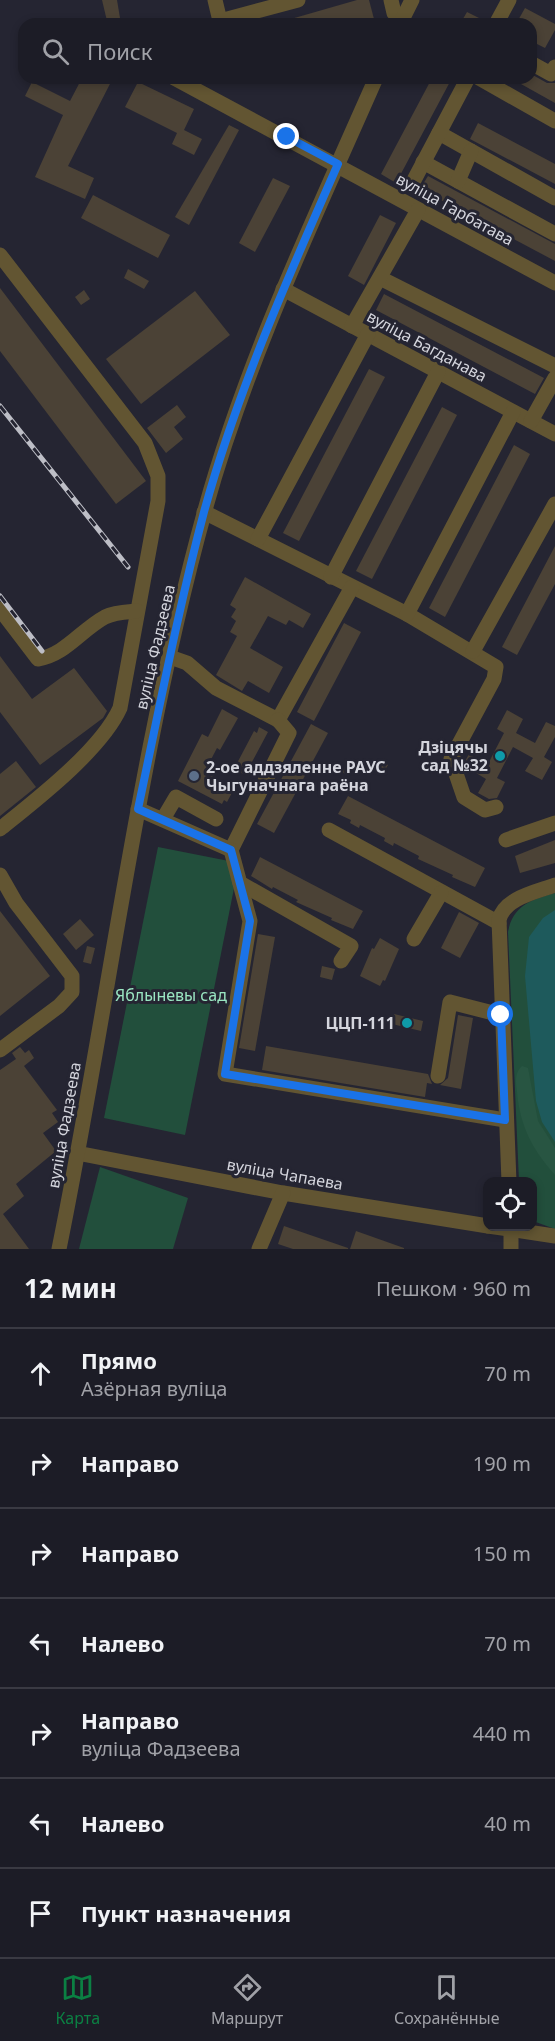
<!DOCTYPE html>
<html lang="ru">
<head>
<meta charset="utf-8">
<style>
	:root { --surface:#1c1c26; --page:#25252e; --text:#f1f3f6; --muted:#a0a1a7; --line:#3a3a43; --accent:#0b8043 }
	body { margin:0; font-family:"Noto Sans",sans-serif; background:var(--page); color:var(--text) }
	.controls { position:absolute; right:18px; bottom:18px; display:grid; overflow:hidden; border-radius:12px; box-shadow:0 3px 9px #0003 }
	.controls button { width:54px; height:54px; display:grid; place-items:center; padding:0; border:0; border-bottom:2px solid var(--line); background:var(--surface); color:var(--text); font:30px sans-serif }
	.stop { position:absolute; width:18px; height:18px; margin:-14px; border:4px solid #1a73e8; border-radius:50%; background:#fff }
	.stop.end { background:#1a73e8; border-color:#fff; box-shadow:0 2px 6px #0008 }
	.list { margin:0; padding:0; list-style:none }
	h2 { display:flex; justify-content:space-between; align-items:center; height:78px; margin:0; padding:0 24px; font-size:26px }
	h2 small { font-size:20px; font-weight:400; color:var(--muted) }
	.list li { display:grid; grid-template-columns:39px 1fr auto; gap:18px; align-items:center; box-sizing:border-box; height:90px; padding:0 24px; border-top:2px solid var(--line) }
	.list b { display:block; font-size:22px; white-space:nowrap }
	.list p { margin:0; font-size:20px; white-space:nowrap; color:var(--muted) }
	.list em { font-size:20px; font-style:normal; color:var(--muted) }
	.icon { flex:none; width:33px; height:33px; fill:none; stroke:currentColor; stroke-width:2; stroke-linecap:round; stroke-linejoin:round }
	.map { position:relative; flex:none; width:555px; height:1249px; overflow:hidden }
	.search { position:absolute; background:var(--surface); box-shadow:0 3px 9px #0003; left:18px; right:18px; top:18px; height:66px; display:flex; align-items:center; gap:15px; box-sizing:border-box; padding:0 21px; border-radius:18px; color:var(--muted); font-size:22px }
	.sheet { height:708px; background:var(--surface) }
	nav { display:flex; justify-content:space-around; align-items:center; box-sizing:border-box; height:84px; border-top:2px solid var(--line); background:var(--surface); font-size:16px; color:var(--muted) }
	nav a { display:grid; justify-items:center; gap:3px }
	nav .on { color:var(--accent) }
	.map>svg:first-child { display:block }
	.green { fill:#224f3c }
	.forest { fill:#285542 }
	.water { fill:#1e5a5c }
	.building { fill:#4b4236 }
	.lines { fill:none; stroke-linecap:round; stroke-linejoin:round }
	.minor { stroke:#625532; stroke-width:15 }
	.rail-casing { stroke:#bdbec6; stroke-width:5 }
	.rail { stroke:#252532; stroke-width:3; stroke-dasharray:9; stroke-linecap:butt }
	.route { stroke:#1a73e8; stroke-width:8 }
	.culture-dot { fill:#0f9aa8; stroke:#252532; stroke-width:2 }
	.service-dot { fill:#5c6f8a; stroke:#252532; stroke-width:2 }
	.labels { text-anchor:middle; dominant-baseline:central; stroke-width:6; stroke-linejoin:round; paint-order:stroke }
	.street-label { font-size:16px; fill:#d4d5dd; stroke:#252532 }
	.poi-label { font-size:16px; font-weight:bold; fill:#d4d5dd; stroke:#252532; text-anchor:end }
	.park-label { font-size:16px; fill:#9ae6c2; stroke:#252532 }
</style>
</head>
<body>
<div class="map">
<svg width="555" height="1249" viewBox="0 0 555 1249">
	<rect width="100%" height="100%" fill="#252532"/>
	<g class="green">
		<polygon points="158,847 239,863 185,1135 104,1118"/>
		<path d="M 555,893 L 555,1229 L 533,1221 L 532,1182 L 519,1181 L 508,932 C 513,905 531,900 555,893 Z"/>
		<polygon points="100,1167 188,1198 173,1249 79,1249"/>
	</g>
	<path class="forest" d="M 522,1066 L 528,1068 L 538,1121 L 555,1148 L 555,1175 C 533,1150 520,1127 517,1092 C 516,1083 514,1073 522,1066 Z"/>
	<polygon class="water" points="555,910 555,1142 542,1122 536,1101 525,976 529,937 543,918"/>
	<g class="building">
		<polygon points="102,0 117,0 120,18 107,21"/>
		<polygon points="357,0 369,0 374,19 354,24 284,24 284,21"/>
		<polygon points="525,8 555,24 555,30 545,48 531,41 531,24 516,24"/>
		<polygon points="467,12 487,22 486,24 460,24"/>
		<polygon points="531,74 547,83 555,83 555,103 521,84 524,78 531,78"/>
		<polygon points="82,78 113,78 68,166 94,178 85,199 35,177 63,115 25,96 32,82 70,101"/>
		<polygon points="432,78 452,78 396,183 381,174"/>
		<polygon points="138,82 194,109 184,130 202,139 194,155 172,144 177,133 125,107"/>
		<polygon points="478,123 555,164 555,184 470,139"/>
		<polygon points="229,125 239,130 189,225 175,217"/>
		<polygon points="428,176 555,244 555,261 420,189"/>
		<polygon points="273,178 290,186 255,252 239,243"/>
		<polygon points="93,195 170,235 158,258 81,218"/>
		<polygon points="380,215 396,223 364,285 348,276"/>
		<polygon points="128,269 149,281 144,289 124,278"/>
		<polygon points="0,288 146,481 116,504 0,351"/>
		<polygon points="84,290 90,299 81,305 75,297"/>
		<polygon points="195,291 230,335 141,404 106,359"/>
		<polygon points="384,294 544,378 535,394 376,310"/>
		<polygon points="369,369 385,377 299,541 283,533"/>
		<polygon points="177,405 186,417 174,427 183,439 166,453 147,428"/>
		<polygon points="442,407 457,415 372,579 356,571"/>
		<polygon points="514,445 530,454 445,617 429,608"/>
		<polygon points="555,546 555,584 517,655 502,647"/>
		<polygon points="245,577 311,614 303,628 289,620 286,625 268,616 250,648 283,667 269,693 248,681 242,691 216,675 237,636 230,632 236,621 231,617 236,609 230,605"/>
		<polygon points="344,623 361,632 314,721 297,712"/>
		<polygon points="0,656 32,699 74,668 107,711 103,718 40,765 0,712"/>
		<polygon points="222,709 238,718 220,750 217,748 205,771 234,789 227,802 224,800 222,804 178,781 202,734 208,737"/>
		<polygon points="507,710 523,719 516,733 535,743 546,722 555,726 555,737 544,757 552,762 542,780 525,771 533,758 513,747 497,778 505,782 497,798 489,799 478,793 486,779 463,765 469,754 488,764 504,733 497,729"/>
		<polygon points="311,724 328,733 274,833 257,824"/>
		<polygon points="259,727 268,732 245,775 234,769 254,731 257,733"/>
		<polygon points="349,760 356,765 348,776 342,772"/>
		<polygon points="378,760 388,765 382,775 373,769"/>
		<polygon points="16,761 36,787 0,816 0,774"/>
		<polygon points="348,796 485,868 475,887 452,877 453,875 418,859 419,856 394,843 393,846 384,841 385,838 360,825 359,828 350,823 351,820 338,814"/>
		<polygon points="555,840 555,863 520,873 515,856"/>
		<polygon points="260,857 363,911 353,929 331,920 332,918 296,902 298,900 273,887 272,889 251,876"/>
		<polygon points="0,911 50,976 0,1016"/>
		<polygon points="459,912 479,923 460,958 441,948"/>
		<polygon points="80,919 94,935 76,950 63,934"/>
		<polygon points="258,934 275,937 255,1051 239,1048"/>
		<polygon points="380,938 399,949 385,981 383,980 380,986 360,976 372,948 374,949"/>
		<polygon points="87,946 95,948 91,964 83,962"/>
		<polygon points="322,966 335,969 332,980 320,977"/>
		<polygon points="394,1014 423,1021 421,1031 392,1024"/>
		<polygon points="458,1015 473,1018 461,1089 440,1085 448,1078"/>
		<polygon points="266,1046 428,1074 432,1084 427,1083 425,1097 262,1070"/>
		<polygon points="20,1047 25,1053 29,1050 34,1058 24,1066 57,1110 52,1113 58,1122 43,1133 56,1151 16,1184 24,1196 3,1214 29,1249 0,1249 0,1070 16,1059 12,1053"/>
		<polygon points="284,1226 348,1248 348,1249 293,1249 278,1244"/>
		<polygon points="356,1231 404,1248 404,1249 350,1249"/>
	</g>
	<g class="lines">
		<g class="minor">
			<polyline points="215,0 220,21 298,0"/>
			<polyline points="391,0 394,13 402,21"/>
			<polyline points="400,24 412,0"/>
			<polyline points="496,24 509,0"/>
			<polyline points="531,63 551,74 555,67"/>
			<polyline points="174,78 555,283"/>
			<polyline points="479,78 555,121"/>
			<polyline points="439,133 555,198"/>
			<polyline points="423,162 555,234"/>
			<polyline points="458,181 471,151"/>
			<polyline points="413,182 468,78"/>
			<path d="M 0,255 L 145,443 L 158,476 L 158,501 L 120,708 C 101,750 36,800 0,829"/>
			<polyline points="380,278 555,366"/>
			<polyline points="283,289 555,434"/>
			<polyline points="352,326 418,210"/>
			<polyline points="531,421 555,378"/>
			<polyline points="204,512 407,614 496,667 494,679 451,759 464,797 485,810 496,807"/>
			<polyline points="258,539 368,334"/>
			<polyline points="331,577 438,372"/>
			<path d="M 0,609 L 38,659 C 65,655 81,630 105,617 C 115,612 126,612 137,611"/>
			<polyline points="407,614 513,412"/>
			<polyline points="473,651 555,504"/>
			<polyline points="170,657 187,663 216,688 278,720 352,587"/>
			<polyline points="138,809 231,850 289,733 278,720"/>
			<polyline points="163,819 176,797 216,819"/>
			<polyline points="329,830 499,923"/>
			<polyline points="506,840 555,823"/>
			<polyline points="231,850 250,921 225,1074 505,1120"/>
			<polyline points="0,875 16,903 72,976 72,992 59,1006 0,1050"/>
			<polyline points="240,883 351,946 341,961"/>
			<polyline points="414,939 441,893"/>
			<polyline points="438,1076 450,1002 501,1015"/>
			<polyline points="77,1153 283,1193 488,1226"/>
			<path d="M 509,1182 L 499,920 C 504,898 536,892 555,885"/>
			<polyline points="488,1226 555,1236"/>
			<path d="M 59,1249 C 109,1003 138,753 205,510 C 246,361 314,219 376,78"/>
			<polyline points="259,1249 283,1193"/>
			<polyline points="511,1249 511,1226"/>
		</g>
		<defs>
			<g id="rail">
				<polyline points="0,406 128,567"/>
				<polyline points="0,596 42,651"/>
			</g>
		</defs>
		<use href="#rail" class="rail-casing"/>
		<use href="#rail" class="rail"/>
	</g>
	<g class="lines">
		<path class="route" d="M 287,137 L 338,164 C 288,277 237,392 204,512 C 178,610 159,710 138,809 L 231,850 L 250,921 L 225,1074 L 505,1120 L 501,1015"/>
	</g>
	<g class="culture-dot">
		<circle cx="500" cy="756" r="6"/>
		<circle cx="407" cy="1023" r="6"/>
	</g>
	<circle class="service-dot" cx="194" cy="776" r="6"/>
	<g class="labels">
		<g class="street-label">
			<text transform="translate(455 209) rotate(29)">вуліца Гарбатава</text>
			<text transform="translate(427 346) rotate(28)">вуліца Багданава</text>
			<text transform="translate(155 647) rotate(-77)">вуліца Фадзеева</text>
			<text transform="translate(64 1125) rotate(-80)">вуліца Фадзеева</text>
			<text transform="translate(285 1174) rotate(10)">вуліца Чапаева</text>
		</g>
		<g class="poi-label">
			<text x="488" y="747">Дзіцячы<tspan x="488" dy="18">сад №32</tspan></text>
			<text x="206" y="767" text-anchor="start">2-ое аддзяленне РАУС<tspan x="206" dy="18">Чыгуначнага раёна</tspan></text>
			<text x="395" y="1023">ЦЦП-111</text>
		</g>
		<g class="park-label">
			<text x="171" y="995">Яблыневы сад</text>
		</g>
	</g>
</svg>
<div class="controls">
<button><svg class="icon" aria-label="locate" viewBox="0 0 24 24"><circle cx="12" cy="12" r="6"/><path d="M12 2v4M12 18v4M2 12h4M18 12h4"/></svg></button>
</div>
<div class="stop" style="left:501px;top:1015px"></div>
<div class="stop end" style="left:287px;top:137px"></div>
<div class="search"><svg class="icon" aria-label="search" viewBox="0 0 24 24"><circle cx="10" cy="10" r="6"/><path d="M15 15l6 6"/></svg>Поиск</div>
</div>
<section class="sheet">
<h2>12 мин<small>Пешком · 960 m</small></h2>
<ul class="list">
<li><svg class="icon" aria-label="ahead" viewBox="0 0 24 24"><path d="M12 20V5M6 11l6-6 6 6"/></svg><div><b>Прямо</b><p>Азёрная вуліца</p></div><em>70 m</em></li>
<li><svg class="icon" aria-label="right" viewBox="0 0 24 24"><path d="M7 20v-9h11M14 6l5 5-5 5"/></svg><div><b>Направо</b></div><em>190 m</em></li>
<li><svg class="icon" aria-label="right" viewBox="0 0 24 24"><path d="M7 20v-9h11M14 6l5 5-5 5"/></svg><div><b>Направо</b></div><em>150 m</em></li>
<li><svg class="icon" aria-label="left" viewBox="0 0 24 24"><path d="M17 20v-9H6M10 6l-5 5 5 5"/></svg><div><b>Налево</b></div><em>70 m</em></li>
<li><svg class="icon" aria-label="right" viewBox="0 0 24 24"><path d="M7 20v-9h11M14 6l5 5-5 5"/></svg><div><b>Направо</b><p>вуліца Фадзеева</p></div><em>440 m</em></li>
<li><svg class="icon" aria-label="left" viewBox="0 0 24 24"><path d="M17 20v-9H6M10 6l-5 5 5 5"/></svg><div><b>Налево</b></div><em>40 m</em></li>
<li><svg class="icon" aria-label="arrive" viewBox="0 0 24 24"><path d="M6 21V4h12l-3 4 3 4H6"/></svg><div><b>Пункт назначения</b></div></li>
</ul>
</section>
<nav>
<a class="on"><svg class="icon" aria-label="map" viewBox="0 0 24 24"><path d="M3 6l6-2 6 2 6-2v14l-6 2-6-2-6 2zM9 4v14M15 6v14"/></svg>Карта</a>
<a><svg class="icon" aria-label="directions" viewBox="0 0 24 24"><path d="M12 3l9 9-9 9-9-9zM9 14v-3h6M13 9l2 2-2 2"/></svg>Маршрут</a>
<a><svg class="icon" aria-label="saved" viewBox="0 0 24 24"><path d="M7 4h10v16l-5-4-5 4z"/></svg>Сохранённые</a>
</nav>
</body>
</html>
